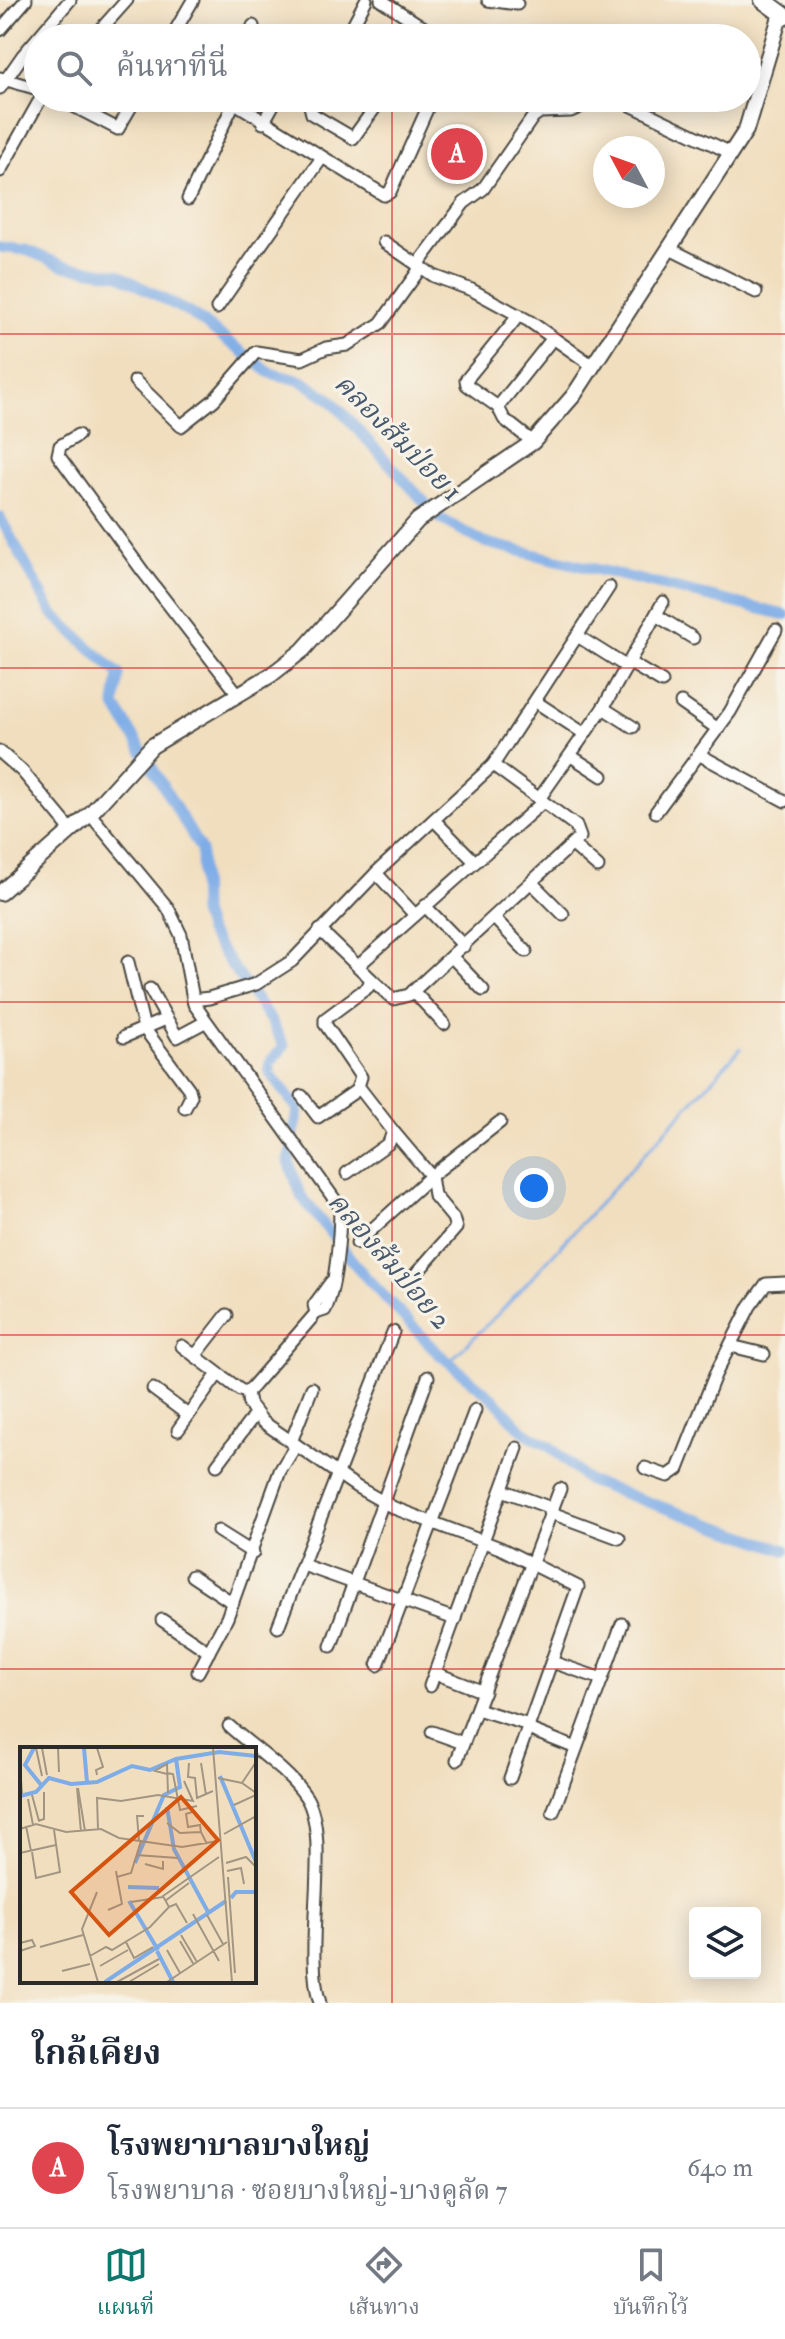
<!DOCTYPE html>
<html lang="th">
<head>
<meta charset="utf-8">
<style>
	:root { --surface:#fff; --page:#f2f2f3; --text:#1f2937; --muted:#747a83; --line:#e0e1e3; --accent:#0f766e }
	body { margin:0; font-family:"IM FELL Double Pica","Noto Serif Thai",serif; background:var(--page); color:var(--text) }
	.controls { position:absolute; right:24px; bottom:24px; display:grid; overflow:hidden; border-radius:8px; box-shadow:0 4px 20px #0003 }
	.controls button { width:72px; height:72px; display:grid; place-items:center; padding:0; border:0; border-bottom:2px solid var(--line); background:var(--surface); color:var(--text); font:40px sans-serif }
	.compass { position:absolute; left:593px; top:136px; width:72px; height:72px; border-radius:50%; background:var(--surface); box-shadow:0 4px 20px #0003; rotate:311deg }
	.you { position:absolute; left:534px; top:1188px; width:28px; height:28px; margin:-20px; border:6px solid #fff; border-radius:50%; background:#1a73e8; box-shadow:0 0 0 12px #1a73e833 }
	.badge { display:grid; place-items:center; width:52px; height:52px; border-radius:50%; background:var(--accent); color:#fff; font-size:26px; font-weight:700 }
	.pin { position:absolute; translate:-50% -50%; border:4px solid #fff; box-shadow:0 2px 8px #0006 }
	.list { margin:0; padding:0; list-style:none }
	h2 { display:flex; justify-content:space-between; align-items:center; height:104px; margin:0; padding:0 32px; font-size:34px }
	h2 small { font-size:26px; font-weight:400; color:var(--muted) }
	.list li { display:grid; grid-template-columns:52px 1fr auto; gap:24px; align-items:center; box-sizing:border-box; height:120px; padding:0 32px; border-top:2px solid var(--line) }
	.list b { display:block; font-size:30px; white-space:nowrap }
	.list p { margin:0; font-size:26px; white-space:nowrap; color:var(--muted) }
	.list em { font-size:26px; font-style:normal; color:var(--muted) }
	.icon { flex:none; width:44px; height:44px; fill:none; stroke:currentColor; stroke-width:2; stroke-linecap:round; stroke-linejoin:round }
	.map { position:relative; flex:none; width:785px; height:2003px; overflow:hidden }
	.search { position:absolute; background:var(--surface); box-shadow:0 4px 20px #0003; left:24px; right:24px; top:24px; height:88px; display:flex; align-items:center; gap:20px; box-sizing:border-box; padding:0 28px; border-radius:44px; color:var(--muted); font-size:30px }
	.sheet { height:224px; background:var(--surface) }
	nav { display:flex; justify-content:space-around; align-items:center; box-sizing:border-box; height:112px; border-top:2px solid var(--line); background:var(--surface); font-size:22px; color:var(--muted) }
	nav a { display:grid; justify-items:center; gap:4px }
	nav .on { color:var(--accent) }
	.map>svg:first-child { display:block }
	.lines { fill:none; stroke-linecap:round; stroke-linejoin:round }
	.stream { stroke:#7dace7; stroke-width:3 }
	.canal { stroke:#7dace7; stroke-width:11 }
	.minor-casing { stroke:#494641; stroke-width:15 }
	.tertiary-casing { stroke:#494641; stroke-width:18 }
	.secondary-casing { stroke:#494641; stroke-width:20 }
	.minor { stroke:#fff; stroke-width:11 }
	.tertiary { stroke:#fff; stroke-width:14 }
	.secondary { stroke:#fff; stroke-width:16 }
	.grid { fill:none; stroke:#d62828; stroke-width:2; stroke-opacity:0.55 }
	.labels { text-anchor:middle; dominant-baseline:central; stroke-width:6; stroke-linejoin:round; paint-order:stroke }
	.water-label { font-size:28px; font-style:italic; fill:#48586d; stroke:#f7f3e8 }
	.inset-river { fill:none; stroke:#7dace7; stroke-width:4 }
	.inset-road { fill:none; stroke:#a29683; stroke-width:2 }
	.view { fill:#d5540f; fill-opacity:0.15; stroke:#d5540f; stroke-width:4 }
	.inset-edge { fill:none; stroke:#2b2b2b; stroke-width:4 }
</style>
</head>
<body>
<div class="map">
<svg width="785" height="2003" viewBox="0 0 785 2003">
	<rect width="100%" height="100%" fill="#f7f3e8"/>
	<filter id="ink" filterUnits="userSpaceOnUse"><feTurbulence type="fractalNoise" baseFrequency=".0125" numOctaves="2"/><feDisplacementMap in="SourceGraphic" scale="16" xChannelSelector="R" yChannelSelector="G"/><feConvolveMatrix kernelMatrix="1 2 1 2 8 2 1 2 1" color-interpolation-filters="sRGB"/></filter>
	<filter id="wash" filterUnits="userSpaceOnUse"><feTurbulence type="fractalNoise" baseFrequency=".006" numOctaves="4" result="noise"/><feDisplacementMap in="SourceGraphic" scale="32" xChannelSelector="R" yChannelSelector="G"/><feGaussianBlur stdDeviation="1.8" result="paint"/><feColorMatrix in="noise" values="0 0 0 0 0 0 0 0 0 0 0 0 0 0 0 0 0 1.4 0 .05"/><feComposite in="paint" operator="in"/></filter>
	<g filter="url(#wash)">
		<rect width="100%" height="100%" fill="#f1debe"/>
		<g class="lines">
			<polyline class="stream" points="449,1362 506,1306 741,1048"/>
			<g class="canal">
				<polyline points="0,247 26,250 65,266 118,274 193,315 270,373 302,381 329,398 438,517 483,542 785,615"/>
				<polyline points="0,517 52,613 119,674 115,705 201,850 202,913 208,932 271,1021 284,1046 270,1063 269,1071 298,1110 289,1162 301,1196 363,1274 439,1354 494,1399 523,1431 549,1446 588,1481 785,1550"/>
			</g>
		</g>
	</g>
	<g filter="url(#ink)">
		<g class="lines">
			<defs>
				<g id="minor">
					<polyline points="381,0 426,29 424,38"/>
					<polyline points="488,0 517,4"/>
					<polyline points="0,30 26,0"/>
					<polyline points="93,38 127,0"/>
					<polyline points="171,38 193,0"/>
					<polyline points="249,38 253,26"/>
					<polyline points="346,38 366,0"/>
					<polyline points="0,78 38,89"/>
					<polyline points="0,88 23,55 70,0"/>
					<polyline points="58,98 118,129 136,98"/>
					<polyline points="227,98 384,195 390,192 432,98"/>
					<polyline points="314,98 310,106 312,114 353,138 382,98"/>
					<polyline points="537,98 553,110"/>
					<polyline points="616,98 731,153"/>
					<polyline points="263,123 277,98"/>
					<polyline points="0,171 41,98"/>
					<polyline points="188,199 233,105"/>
					<polyline points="384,242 434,276 472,290 529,321 593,366"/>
					<polyline points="670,249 756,292"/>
					<polyline points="217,308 321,159"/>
					<polyline points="135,381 181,426 214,400 256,352 302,359 326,348 347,345 381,323 417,273 422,259 464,203 483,189 533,117 540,112 571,111 600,98"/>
					<polyline points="498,407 467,385 466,380 519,315"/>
					<polyline points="78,435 60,446 58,455 144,573 238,694"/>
					<polyline points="533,442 504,419 498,407 553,338"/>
					<polyline points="656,615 693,638"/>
					<polyline points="579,637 627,667"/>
					<polyline points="630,663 662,682"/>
					<polyline points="536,702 585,734"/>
					<polyline points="681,703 718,729"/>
					<polyline points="603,708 633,727"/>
					<polyline points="0,752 22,771 71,830"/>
					<polyline points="700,755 785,801"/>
					<polyline points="571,756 602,776"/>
					<polyline points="539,799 603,708 663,602"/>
					<polyline points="656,812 730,712 776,630"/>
					<path d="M 90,814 L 168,908 L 181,935 L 194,1004 L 340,1207 C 340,1234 336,1288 325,1310 L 316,1313 L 253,1386 L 247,1392 L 240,1390 L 182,1346"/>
					<polyline points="434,820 475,862"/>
					<polyline points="574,846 598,867"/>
					<polyline points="376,873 415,915"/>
					<polyline points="533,884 563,914"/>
					<polyline points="425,906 464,946"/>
					<polyline points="494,918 526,951"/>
					<polyline points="452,957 483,990"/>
					<polyline points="128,962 144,1028 189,1089 191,1096 185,1108"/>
					<polyline points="358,966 543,802"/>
					<polyline points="371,979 393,999 409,995 580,837 576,826 493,765"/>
					<polyline points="150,989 177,1037 205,1022"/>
					<polyline points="413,991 444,1024"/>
					<polyline points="193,1000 209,998 256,984 292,961 378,871 493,765 609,587"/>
					<polyline points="124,1037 166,1019"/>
					<polyline points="302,1096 318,1117 357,1090 361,1077 325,1024 325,1019 368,987 371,979 320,930"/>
					<polyline points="393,1131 431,1176 434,1195 453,1218 456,1228 415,1275"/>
					<polyline points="347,1173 389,1143 393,1131 358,1086"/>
					<polyline points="357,1243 431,1176 500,1122"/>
					<polyline points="316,1313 314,1305 331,1282"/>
					<polyline points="731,1346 764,1354"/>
					<polyline points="195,1356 227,1315"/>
					<polyline points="153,1389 188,1415"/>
					<polyline points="247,1392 249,1404 263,1422 357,1487 394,1508 500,1548 578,1587 510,1778"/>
					<polyline points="178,1430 218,1374"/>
					<polyline points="291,1442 312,1388"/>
					<polyline points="217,1465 256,1413"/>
					<polyline points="645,1468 668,1476 678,1469 715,1375 750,1306 766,1284 785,1283"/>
					<polyline points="502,1490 551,1508"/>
					<polyline points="549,1512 619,1538"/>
					<polyline points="218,1531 253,1553"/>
					<polyline points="303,1565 455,1619"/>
					<polyline points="192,1576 233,1603"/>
					<polyline points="162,1620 209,1652"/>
					<polyline points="278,1627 393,1332"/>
					<polyline points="331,1646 428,1377"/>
					<polyline points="552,1662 602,1679"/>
					<polyline points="378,1665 475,1410"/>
					<polyline points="198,1672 227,1618 280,1471 296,1445"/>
					<polyline points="435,1673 484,1692"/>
					<polyline points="430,1686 517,1448"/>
					<polyline points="477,1709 529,1725"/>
					<path d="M 229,1726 C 253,1748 288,1770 306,1797 C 332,1838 302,1948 320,2003"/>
					<polyline points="528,1729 576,1748"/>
					<polyline points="432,1732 463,1743"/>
					<polyline points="457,1760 560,1489"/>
					<polyline points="553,1812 622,1624"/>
				</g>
				<polyline id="tertiary" points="0,893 90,814 152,746 271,675 303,650 418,520 533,442 574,395 746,130 781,13"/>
				<polyline id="secondary" points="763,0 785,16"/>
			</defs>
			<use href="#minor" class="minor-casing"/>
			<use href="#tertiary" class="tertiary-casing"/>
			<use href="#secondary" class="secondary-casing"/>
			<use href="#minor" class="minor"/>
			<use href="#tertiary" class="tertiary"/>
			<use href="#secondary" class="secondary"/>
		</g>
	</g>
	<path class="grid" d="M 392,0 L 392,38M 392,98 L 392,2003M 0,334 L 785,334M 0,668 L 785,668M 0,1002 L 785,1002M 0,1335 L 785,1335M 0,1669 L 785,1669"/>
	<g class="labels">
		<g class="water-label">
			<text transform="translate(398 438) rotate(45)">คลองส้มป่อย 1</text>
			<text transform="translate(389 1261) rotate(49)">คลองส้มป่อย 2</text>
		</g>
	</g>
	<g transform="translate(20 1747)">
		<rect width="236" height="236" fill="#f1debe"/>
		<path class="inset-river" d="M 14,1 L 5,18 L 22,39M 64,1 L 67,35M 200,29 L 236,115M 0,49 L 16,45 L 29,31 L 51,37 L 77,35 L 112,19 L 130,23 L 156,12 L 199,5 L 236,9M 147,60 L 154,102 L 188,165M 115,116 L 144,48 L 160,40 L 156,12M 108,140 L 139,141M 211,151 L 216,145 L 236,145M 109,154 L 138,203M 137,204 L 153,235M 85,235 L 206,154"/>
		<path class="inset-road" d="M 16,1 L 22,29M 22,1 L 27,28M 38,1 L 39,25M 193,1 L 212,235M 169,16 L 168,30 L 175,31 L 177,51 L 193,44M 181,16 L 186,48M 0,19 L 2,46M 147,26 L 153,27 L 160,63 L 177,59M 147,27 L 135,24 L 147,17 L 148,46M 77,28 L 76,23 L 83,20 L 77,1M 198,31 L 222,36 L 236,46M 222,36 L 236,15M 57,41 L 61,85M 58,41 L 65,84M 12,48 L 19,74M 8,52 L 13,78M 214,58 L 236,48M 172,65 L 166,67 L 168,80 L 180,78 L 181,86M 18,74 L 24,72 L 24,45M 147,76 L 160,86 L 181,85 L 187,97M 6,79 L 11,104M 0,82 L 16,77 L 46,85 L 81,82 L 99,91 L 162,100 L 198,94M 78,82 L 77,51 L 101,54 L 138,48 L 173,54 L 164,34M 204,87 L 236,69M 119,94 L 117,69 L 124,69M 12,105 L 16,131 L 40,125 L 34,83M 0,106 L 36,98M 116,108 L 158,111M 206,116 L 226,110 L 236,120M 125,117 L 143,122 L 143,114M 96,124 L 97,130 L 111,126 L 121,94M 207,124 L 221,121 L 224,137M 208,130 L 215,226M 77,145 L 62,182 L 78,235M 145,154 L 169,136M 111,155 L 143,150M 149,160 L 156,157 L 167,176M 88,163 L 102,157 L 97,130M 173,167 L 199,214M 187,168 L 203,197M 161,188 L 177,215M 160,194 L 174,218M 106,195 L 114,211 L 133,200M 0,196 L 12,193 L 15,199 L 0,204M 20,200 L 63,188M 147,203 L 160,226M 70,209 L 86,200 L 92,203 L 130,180 L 149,160 L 143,149 L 199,110M 80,219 L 108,203M 42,224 L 70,217M 97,235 L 139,212M 109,235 L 139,217M 147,235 L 207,195"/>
		<path class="view" d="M 161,50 L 198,93 L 89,188 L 51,145 Z"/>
		<rect width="236" height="236" class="inset-edge"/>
	</g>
</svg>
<div class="controls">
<button><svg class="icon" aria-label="layers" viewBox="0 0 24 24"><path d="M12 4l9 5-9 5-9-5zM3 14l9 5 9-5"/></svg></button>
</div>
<svg class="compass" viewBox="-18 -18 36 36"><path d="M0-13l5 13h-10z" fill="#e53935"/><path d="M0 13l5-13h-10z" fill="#747a83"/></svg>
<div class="you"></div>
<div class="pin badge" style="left:457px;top:154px;background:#e0444e">A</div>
<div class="search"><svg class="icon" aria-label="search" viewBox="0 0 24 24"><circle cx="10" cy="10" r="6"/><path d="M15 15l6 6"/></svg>ค้นหาที่นี่</div>
</div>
<section class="sheet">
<h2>ใกล้เคียง<small></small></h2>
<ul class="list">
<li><span class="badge" style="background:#e0444e">A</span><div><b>โรงพยาบาลบางใหญ่</b><p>โรงพยาบาล · ซอยบางใหญ่-บางคูลัด 7</p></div><em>640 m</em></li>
</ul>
</section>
<nav>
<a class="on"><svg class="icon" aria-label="map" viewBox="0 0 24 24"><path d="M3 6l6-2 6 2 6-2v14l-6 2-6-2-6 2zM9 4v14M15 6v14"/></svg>แผนที่</a>
<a><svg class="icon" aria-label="directions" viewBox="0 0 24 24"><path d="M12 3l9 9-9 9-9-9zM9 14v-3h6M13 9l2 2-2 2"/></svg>เส้นทาง</a>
<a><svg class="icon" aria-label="saved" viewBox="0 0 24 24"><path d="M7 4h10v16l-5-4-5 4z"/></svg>บันทึกไว้</a>
</nav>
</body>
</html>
